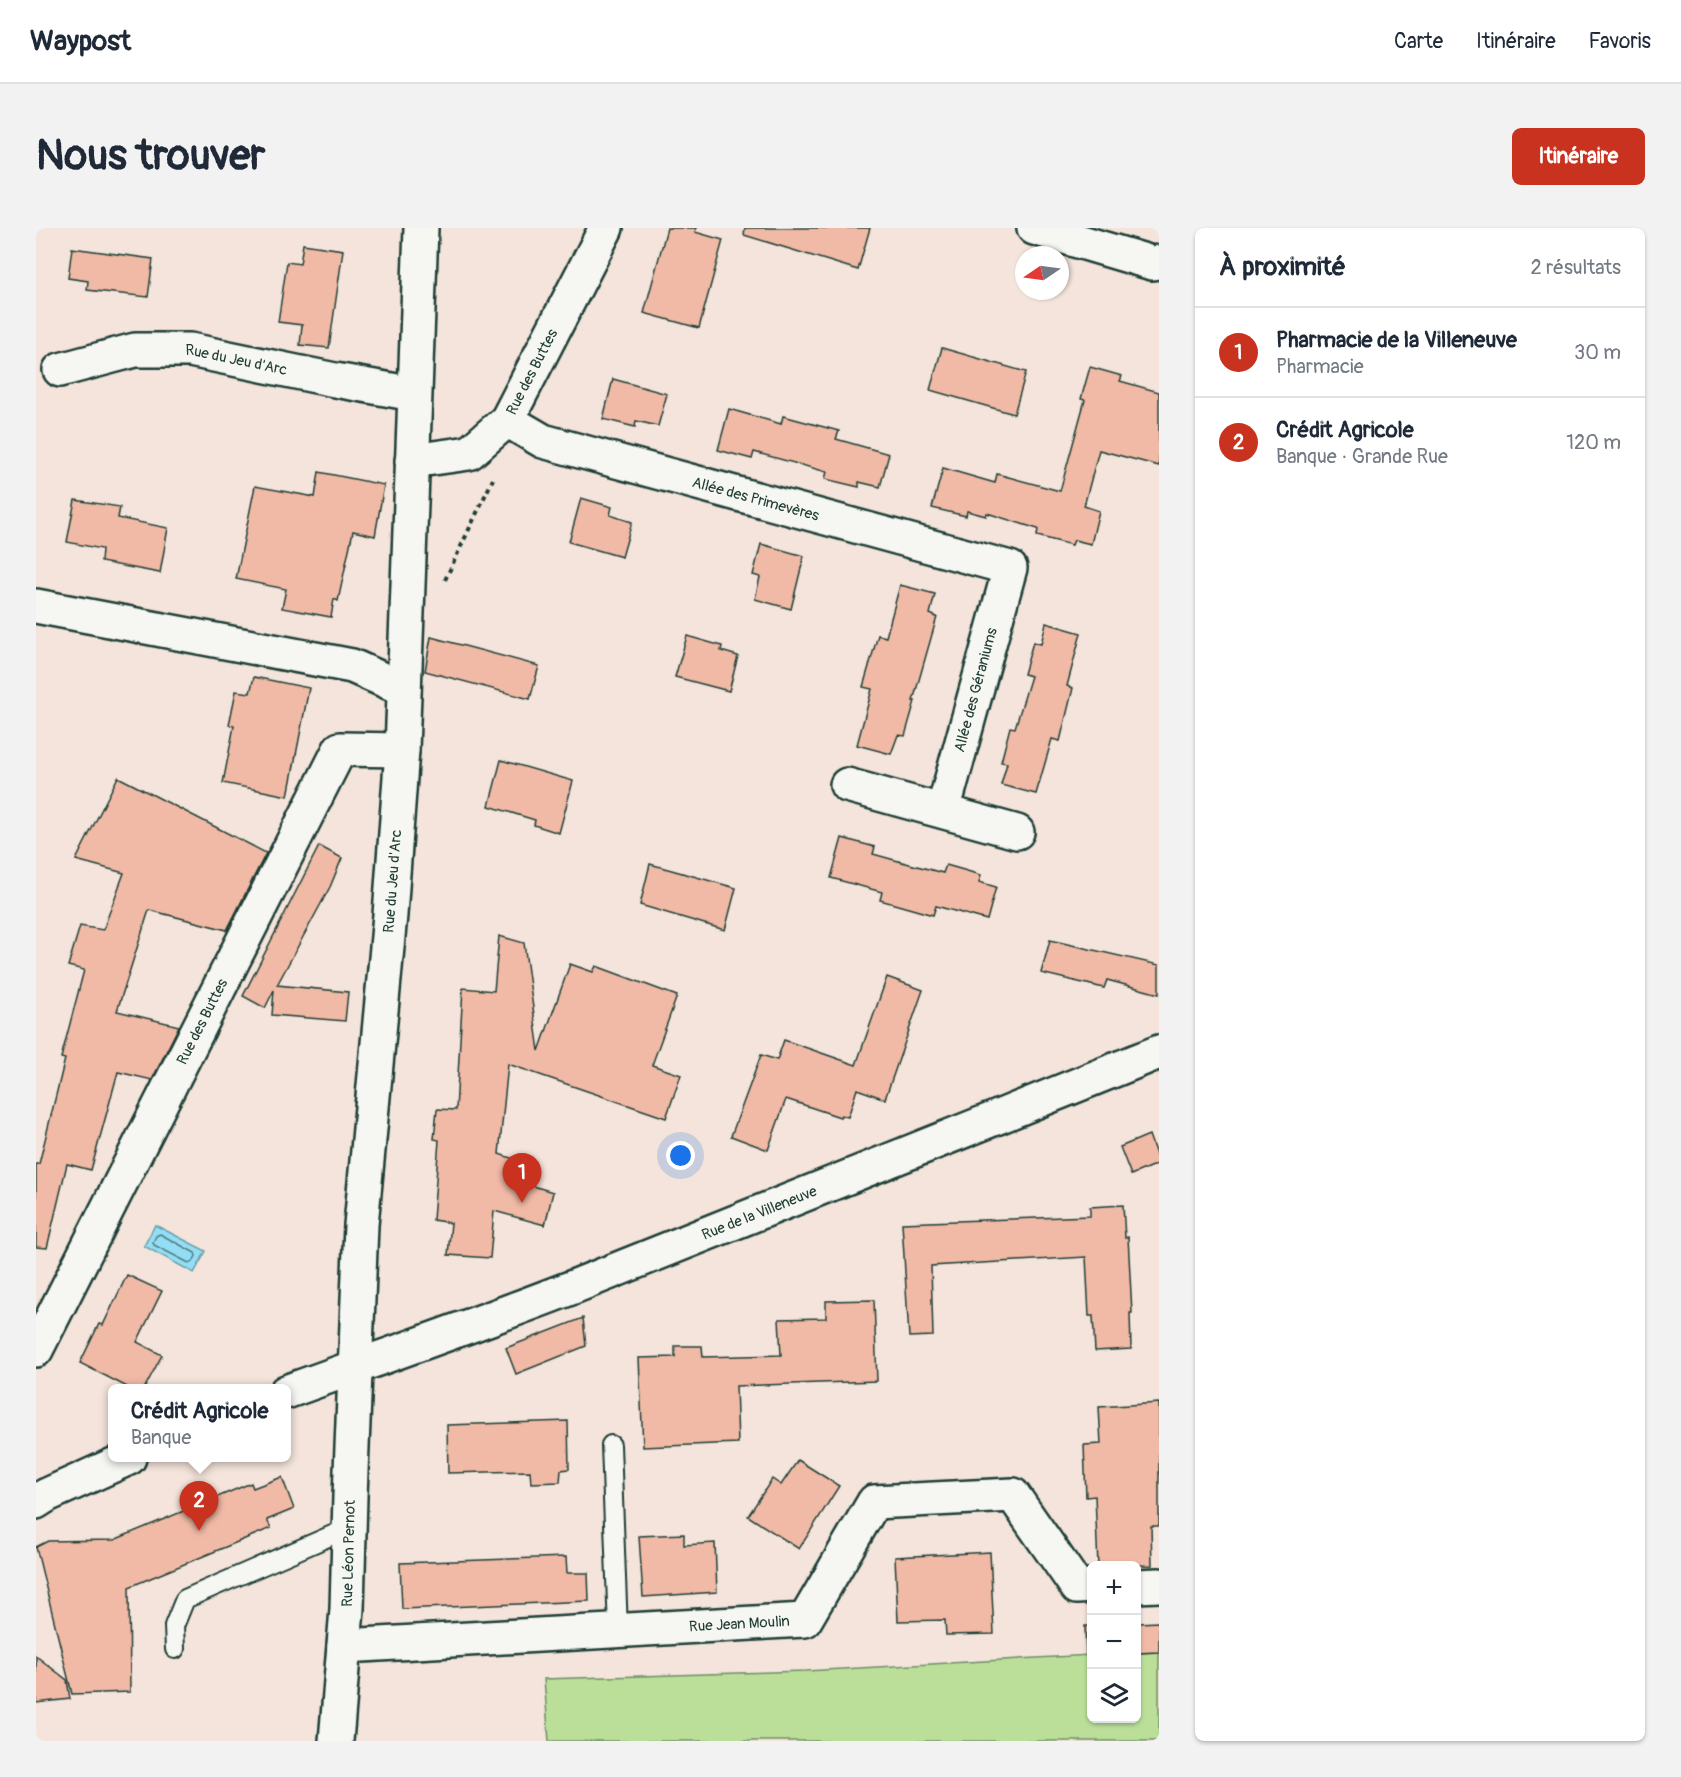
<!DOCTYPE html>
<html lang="fr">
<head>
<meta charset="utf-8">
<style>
	:root { --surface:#fff; --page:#f2f2f3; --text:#1f2937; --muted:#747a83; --line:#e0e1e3; --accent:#c8321e }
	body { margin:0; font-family:Pangolin,sans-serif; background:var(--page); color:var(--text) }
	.controls { position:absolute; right:18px; bottom:18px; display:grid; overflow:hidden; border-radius:9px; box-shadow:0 2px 4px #0004 }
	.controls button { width:54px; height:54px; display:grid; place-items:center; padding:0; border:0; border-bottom:2px solid var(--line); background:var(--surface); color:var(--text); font:30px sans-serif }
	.compass { position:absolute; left:979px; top:18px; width:54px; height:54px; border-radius:50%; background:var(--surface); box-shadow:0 2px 4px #0004; rotate:257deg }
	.you { position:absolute; left:645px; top:928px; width:21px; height:21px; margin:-15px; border:4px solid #fff; border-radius:50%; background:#1a73e8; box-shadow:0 0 0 9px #1a73e833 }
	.badge { display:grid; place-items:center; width:39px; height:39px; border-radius:50%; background:var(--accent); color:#fff; font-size:20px; font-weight:700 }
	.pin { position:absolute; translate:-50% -50px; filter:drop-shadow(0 2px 3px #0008) }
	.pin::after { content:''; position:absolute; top:32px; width:21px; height:18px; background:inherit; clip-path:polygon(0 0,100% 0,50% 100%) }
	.popup { position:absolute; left:72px; top:1156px; width:183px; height:78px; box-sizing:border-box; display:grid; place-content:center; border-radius:9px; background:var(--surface); filter:drop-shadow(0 2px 4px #0005); font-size:20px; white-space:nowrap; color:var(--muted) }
	.popup b { font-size:22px; color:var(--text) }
	.popup::after { content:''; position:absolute; left:50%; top:100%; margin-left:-12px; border:12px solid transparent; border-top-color:var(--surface) }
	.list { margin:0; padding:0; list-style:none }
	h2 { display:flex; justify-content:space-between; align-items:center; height:78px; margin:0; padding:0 24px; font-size:26px }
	h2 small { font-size:20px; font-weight:400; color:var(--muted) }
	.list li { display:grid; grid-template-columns:39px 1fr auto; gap:18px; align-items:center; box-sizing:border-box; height:90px; padding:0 24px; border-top:2px solid var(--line) }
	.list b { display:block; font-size:22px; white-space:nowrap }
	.list p { margin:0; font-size:20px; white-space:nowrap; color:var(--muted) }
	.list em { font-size:20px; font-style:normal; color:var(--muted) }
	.icon { flex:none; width:33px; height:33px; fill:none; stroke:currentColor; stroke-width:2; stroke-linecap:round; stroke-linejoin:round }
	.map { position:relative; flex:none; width:1123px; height:1513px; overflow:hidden; border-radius:9px }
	header { display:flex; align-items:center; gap:36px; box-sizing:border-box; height:84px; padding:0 30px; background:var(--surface); border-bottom:2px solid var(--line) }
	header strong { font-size:28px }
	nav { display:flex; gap:33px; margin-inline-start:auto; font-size:21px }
	.intro { display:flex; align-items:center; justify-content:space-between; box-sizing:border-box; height:144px; padding:0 36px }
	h1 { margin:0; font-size:42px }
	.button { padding:15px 27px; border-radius:9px; background:var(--accent); color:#fff; font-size:21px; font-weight:700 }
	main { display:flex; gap:36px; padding:0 36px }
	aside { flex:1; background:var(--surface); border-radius:9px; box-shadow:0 2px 4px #0004 }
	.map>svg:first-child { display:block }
	.green { fill:#bbdf99; stroke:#6d8e66; stroke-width:1.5 }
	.water { fill:#94def5; stroke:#659ea8; stroke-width:1.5 }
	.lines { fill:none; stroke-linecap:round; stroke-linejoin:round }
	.shore { stroke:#4e7d81; stroke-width:1.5 }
	.building { fill:#f1baa6; stroke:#1f3d34; stroke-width:1.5 }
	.lane-casing { stroke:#1f3d34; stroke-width:22 }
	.street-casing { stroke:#1f3d34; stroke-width:38 }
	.secondary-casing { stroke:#1f3d34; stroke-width:38 }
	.path { stroke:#1f3d34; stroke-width:4; stroke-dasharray:4.5 4.5; stroke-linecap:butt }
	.lane { stroke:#f6f6f2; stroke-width:18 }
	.street { stroke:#f6f6f2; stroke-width:33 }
	.secondary { stroke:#f6f6f2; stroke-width:33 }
	.labels { text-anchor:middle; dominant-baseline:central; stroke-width:4.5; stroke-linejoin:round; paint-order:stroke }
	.street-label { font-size:15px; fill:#1f3d34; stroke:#f6f6f2 }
</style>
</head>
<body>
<header>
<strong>Waypost</strong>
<nav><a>Carte</a><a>Itinéraire</a><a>Favoris</a></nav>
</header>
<div class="intro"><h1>Nous trouver</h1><a class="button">Itinéraire</a></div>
<main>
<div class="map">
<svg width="1123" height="1513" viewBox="0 0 1123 1513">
	<rect width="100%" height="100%" fill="#f4e4db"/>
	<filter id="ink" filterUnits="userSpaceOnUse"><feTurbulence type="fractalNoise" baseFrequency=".0167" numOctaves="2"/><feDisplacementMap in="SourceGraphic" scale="12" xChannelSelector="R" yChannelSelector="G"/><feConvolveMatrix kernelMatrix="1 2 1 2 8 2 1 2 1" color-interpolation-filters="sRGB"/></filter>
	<g filter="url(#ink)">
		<polygon class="green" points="1123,1424 1123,1513 513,1513 508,1451 770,1443 1055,1427 1056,1490 1100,1490 1101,1425"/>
		<polygon class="water" points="119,997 170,1023 158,1045 108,1018"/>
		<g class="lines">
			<polygon class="shore" points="124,1006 159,1025 160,1028 157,1034 153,1035 118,1017 117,1014 120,1008"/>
		</g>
		<g class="building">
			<polygon points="631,0 660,0 659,4 687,12 663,100 608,85"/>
			<polygon points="709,0 834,0 822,42 708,7"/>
			<polygon points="267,16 307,22 293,120 264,117 266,97 242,94 251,34 264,36"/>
			<polygon points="36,20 117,31 112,69 51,62 52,53 32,50"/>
			<polygon points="906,120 990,144 978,186 894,162"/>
			<polygon points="1054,139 1086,148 1084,153 1123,164 1123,238 1063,222 1048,278 1063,283 1055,316 1038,312 1036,317 1001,308 1002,301 951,285 950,288 931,283 930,288 896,280 907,240 959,255 961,246 1024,263 1049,172 1045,171"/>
			<polygon points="577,151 631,166 622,198 600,193 599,199 567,191"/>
			<polygon points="693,181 745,196 747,188 803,203 800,211 853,226 844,259 823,254 823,259 789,251 791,244 718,224 716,231 682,222"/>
			<polygon points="283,244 348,257 339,308 317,303 302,373 298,371 295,389 246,380 250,361 200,351 219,258 279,269"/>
			<polygon points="545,270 576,279 574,287 596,294 586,329 533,314"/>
			<polygon points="39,272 84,279 82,290 132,300 124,345 65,334 66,321 31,314"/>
			<polygon points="725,316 768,328 755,381 719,371 724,349 717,347"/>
			<polygon points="864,357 899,366 894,386 901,389 877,473 879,473 869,508 862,507 855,526 821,517 836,461 827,459 842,407 850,409"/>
			<polygon points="1010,395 1045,405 1031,458 1037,460 1024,513 1016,511 1000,566 965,557 971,535 965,534 974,499 979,500 995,448 988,446 997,414 1005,416"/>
			<polygon points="651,408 686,418 685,423 702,428 693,463 639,449"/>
			<polygon points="395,409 503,438 494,471 389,443"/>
			<polygon points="218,449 273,460 252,568 187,555 198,498 193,497 200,463 214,465"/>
			<polygon points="465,532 537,553 523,605 498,597 499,592 453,578"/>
			<polygon points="82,549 230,625 191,702 113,682 81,783 143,798 116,852 82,844 55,942 31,936 11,1020 0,1019 0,936 3,936 29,831 25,830 48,742 32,738 44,698 67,702 88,645 40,632"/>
			<polygon points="806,610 839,619 837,626 855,631 907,645 910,637 945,647 943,654 960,659 951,692 900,678 897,687 844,672 846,664 795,650"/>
			<polygon points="283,618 306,630 294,659 241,757 312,764 309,793 236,787 238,762 229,780 207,768"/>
			<polygon points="614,636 700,660 689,702 604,677"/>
			<polygon points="463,708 488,715 503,823 534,736 557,744 560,738 641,768 616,837 645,847 630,890 472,836 463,926 484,933 477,952 517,964 509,997 458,983 454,1030 412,1027 415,995 397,992 403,912 398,911 401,881 420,882 427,760 458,763"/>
			<polygon points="1014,712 1123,737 1123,766 1071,752 1068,760 1005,745"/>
			<polygon points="851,749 887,762 849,871 821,861 812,889 805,887 804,889 750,871 732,922 695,908 725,827 741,832 748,812 820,837"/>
			<polygon points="1113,907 1123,935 1095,947 1084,919"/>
			<polygon points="1087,977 1089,1010 1092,1009 1096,1085 1094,1085 1095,1121 1059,1123 1057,1088 1053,1088 1050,1029 895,1038 897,1108 873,1109 866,995 1054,988 1054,979"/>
			<polygon points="91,1047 126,1063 101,1114 126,1127 108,1161 95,1161 44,1135 63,1096 67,1097"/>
			<polygon points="838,1072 841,1153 700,1158 702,1215 607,1219 603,1130 639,1129 639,1118 666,1118 667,1129 745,1127 743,1091 790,1090 790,1073"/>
			<polygon points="547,1090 550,1118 480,1146 470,1120"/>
			<polygon points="1123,1175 1123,1298 1115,1298 1116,1337 1062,1338 1059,1268 1050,1269 1048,1217 1065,1216 1063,1179"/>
			<polygon points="532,1193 533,1241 525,1242 524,1254 495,1255 494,1243 412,1245 411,1197"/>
			<polygon points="762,1232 803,1258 763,1321 712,1288 736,1251 745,1257"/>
			<polygon points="246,1249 258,1281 231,1292 235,1300 93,1359 94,1464 36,1466 0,1319 12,1313 78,1312 215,1255 217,1260"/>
			<polygon points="648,1306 648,1317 679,1315 681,1364 607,1369 603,1308"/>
			<polygon points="954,1324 958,1406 910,1407 909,1392 862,1393 859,1329"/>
			<polygon points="530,1329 531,1345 552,1345 553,1373 366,1381 364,1335"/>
			<polygon points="1123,1394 1123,1424 1101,1425 1101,1395"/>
			<polygon points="1049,1398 1056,1398 1056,1428 1050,1428"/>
			<polygon points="0,1428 31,1452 34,1471 0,1475"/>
		</g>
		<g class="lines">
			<defs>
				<g id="lane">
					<polyline points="575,1217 582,1402"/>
					<polyline points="139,1421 138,1398 149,1371 301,1305 314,1304"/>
				</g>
				<g id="street">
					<polyline points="998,0 1116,35 1123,34"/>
					<path id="s1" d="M 24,142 L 99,122 L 154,122 L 299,152 L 378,166"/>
					<path id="s2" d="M 471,192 L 507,213 L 974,340 L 907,583"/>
					<path id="s3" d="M 376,233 L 433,225 L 471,192 L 570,0"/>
					<polyline points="0,378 316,438 368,461"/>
					<polyline points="811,557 981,604"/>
					<path id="s4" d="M 0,1122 L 304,521 L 366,522"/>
					<polyline points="1100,1358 1123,1357"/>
					<path id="s5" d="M 308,1418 L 769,1392 L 838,1274 L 977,1267 L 1041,1359 L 1056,1358"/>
					<path id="s6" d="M 300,1513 L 311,1381 L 314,1268 L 325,997 L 354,687 L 366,522 L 385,0"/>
				</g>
				<g id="secondary">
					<path id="s7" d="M 250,1164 C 346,1129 442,1096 537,1059 C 733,981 928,903 1123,824"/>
					<polyline points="0,1274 11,1267 93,1230"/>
				</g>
			</defs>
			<use href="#lane" class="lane-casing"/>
			<use href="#street" class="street-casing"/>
			<use href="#secondary" class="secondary-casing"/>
			<polyline class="path" points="409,352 457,251"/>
			<use href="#lane" class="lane"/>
			<use href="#street" class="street"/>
			<use href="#secondary" class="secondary"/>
		</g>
	</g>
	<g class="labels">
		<g class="street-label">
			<text stroke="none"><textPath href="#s1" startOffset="180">Rue du Jeu d'Arc</textPath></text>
			<text stroke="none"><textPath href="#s3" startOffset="162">Rue des Buttes</textPath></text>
			<text stroke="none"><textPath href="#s2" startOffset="262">Allée des Primevères</textPath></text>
			<text transform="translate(940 462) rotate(-75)">Allée des Géraniums</text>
			<text stroke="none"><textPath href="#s6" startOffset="862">Rue du Jeu d'Arc</textPath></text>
			<text stroke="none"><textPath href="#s4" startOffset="368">Rue des Buttes</textPath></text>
			<text stroke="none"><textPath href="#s7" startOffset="506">Rue de la Villeneuve</textPath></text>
			<text stroke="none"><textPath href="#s6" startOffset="188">Rue Léon Pernot</textPath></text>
			<text stroke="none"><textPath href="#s5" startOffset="396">Rue Jean Moulin</textPath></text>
		</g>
	</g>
</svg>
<div class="controls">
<button>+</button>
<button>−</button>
<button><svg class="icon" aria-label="layers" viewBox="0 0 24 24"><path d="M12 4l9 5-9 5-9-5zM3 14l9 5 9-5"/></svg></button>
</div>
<svg class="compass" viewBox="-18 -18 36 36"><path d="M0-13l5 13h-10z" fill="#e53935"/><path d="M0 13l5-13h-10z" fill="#747a83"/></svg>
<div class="you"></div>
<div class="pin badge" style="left:486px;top:975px">1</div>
<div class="pin badge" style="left:163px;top:1303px">2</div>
<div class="popup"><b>Crédit Agricole</b>Banque</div>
</div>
<aside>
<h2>À proximité<small>2 résultats</small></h2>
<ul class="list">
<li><span class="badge">1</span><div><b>Pharmacie de la Villeneuve</b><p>Pharmacie</p></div><em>30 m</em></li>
<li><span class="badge">2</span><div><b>Crédit Agricole</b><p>Banque · Grande Rue</p></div><em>120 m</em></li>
</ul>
</aside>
</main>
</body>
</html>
